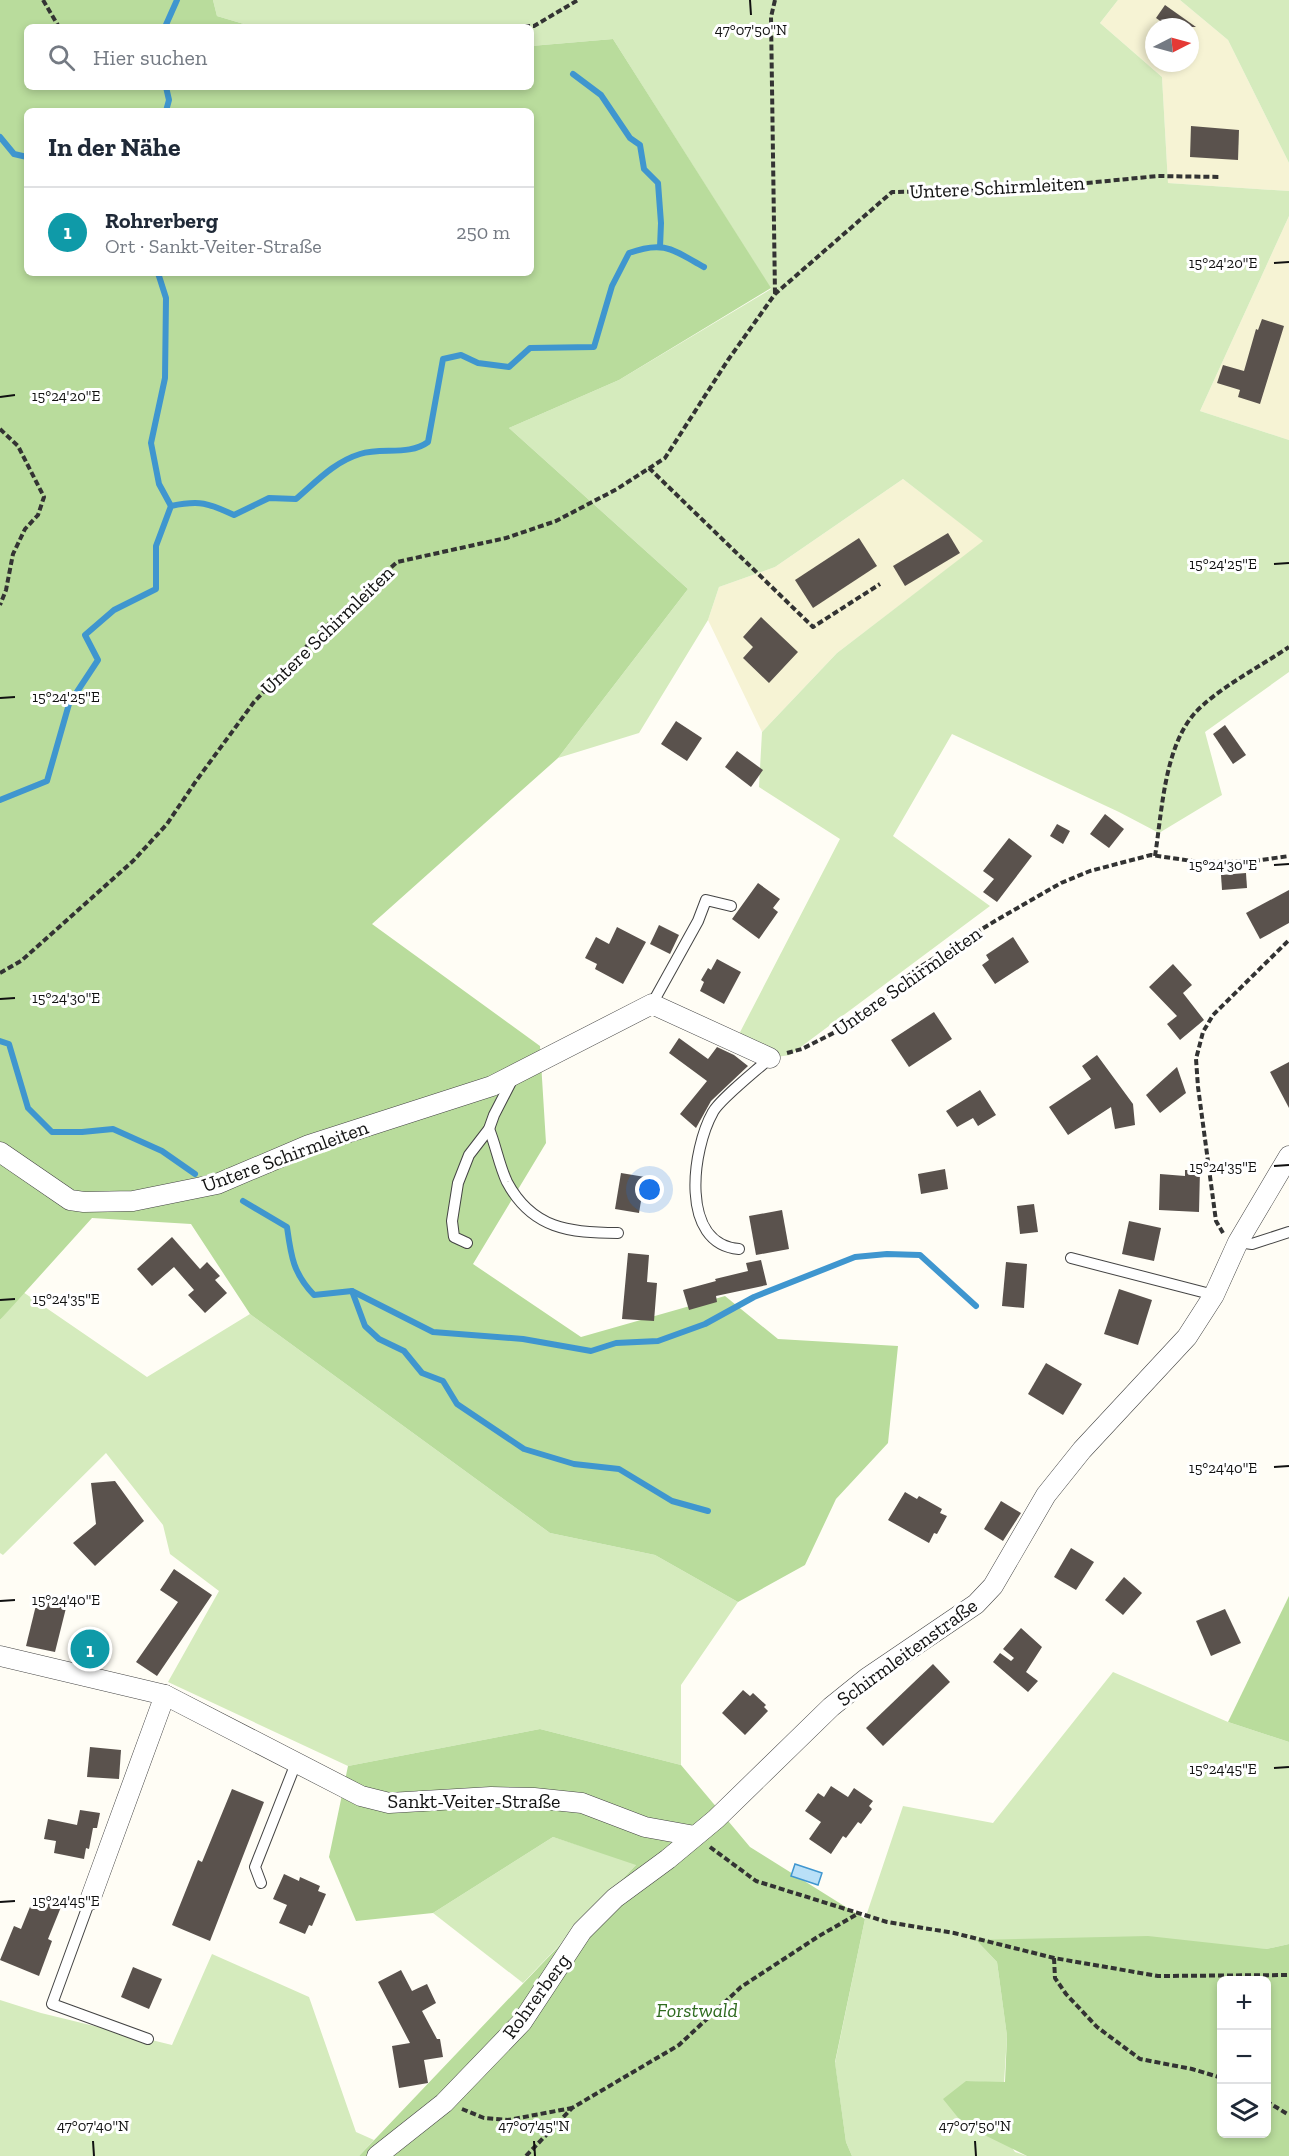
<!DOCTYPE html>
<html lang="de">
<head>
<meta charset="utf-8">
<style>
	:root { --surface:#fff; --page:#f2f2f3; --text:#1f2937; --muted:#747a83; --line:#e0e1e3; --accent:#c4262e }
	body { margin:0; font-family:"Zilla Slab",serif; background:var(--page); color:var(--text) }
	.controls { position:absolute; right:18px; bottom:18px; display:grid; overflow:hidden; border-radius:9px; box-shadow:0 3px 9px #0003 }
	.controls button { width:54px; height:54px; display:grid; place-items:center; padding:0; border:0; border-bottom:2px solid var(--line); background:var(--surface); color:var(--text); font:30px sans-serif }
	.compass { position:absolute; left:1145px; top:18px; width:54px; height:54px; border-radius:50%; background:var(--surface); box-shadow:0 3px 9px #0003; rotate:84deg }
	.you { position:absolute; left:650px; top:1190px; width:21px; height:21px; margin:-15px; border:4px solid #fff; border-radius:50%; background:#1a73e8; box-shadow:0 0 0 9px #1a73e833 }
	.badge { display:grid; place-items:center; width:39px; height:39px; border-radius:50%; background:var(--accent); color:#fff; font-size:20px; font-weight:700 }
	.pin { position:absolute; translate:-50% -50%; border:3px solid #fff; box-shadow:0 2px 6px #0006 }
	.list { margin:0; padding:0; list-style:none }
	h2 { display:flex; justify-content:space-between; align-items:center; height:78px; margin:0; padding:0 24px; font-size:26px }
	h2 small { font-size:20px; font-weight:400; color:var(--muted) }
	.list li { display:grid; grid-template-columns:39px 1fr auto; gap:18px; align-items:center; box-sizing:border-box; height:90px; padding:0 24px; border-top:2px solid var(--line) }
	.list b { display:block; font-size:22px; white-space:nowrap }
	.list p { margin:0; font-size:20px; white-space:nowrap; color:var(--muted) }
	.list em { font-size:20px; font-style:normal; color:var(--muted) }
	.icon { flex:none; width:33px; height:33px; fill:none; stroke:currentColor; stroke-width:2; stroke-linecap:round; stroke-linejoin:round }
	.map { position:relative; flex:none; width:1289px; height:2156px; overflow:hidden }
	.search { position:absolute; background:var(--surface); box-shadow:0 3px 9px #0003; left:24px; top:24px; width:510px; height:66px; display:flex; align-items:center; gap:15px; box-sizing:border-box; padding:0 21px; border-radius:9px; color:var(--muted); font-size:22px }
	.panel { position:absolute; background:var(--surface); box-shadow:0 3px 9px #0003; left:24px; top:108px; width:510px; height:168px; border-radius:9px }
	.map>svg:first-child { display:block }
	.farmland { fill:#f6f3d4; fill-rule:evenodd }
	.green { fill:#d5ebbd }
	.forest { fill:#b9dc9c; fill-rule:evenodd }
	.water { fill:#b9e0f7; stroke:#3f96cf; stroke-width:1.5 }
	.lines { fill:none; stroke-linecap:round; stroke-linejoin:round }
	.stream { stroke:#3f96cf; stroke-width:6 }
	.building { fill:#5a524d }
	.service-casing { stroke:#444; stroke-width:12 }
	.minor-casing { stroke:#444; stroke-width:21 }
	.path { stroke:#333; stroke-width:4; stroke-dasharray:6 3; stroke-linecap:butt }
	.service { stroke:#fff; stroke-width:10 }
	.minor { stroke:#fff; stroke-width:20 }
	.ticks { fill:none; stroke:#111; stroke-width:2 }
	.labels { text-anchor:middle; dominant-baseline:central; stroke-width:6; stroke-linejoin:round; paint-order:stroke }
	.street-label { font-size:20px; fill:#111; stroke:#fff }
	.park-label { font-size:20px; font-style:italic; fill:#2f6b1f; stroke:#fff }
	.ticks-label { font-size:15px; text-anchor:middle; fill:#111; stroke:#fff; stroke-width:6; stroke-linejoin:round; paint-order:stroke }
</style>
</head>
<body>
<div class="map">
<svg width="1289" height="2156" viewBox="0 0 1289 2156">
	<rect width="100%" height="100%" fill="#fffdf5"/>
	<g class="farmland">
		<path d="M 1118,0 L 1180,0 L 1228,40 L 1289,163 L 1289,191 L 1168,183 L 1162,77 L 1100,23 ZM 1154,27 L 1190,27 L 1190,63 L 1154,63 Z"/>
		<polygon points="1289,216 1289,440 1200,411"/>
		<polygon points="903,479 984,541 837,653 762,732 708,620 719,587 775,567"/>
	</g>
	<g class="green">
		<polygon points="213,0 1118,0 1100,23 1162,77 1168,183 1289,191 1289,216 1200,411 1289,440 1289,672 1205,732 1222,795 1159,833 1119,812 952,734 893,836 990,906 790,1055 770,1058 736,1040 840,839 759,787 762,732 837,653 983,541 903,479 775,567 719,587 708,620 639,733 558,758 688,589 509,428 619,380 771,289 613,39 531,46 531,27 254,27 217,16"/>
		<polygon points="1180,0 1289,0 1289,163 1228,40"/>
		<polygon points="23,1292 147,1377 250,1314 550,1533 655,1555 738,1602 681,1685 681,1765 540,1729 348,1766 168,1682 219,1591 170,1554 163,1525 106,1453 3,1555 0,1553 0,1320"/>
		<polygon points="1113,1672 1228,1722 1289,1742 1289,1944 1266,1949 977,1941 997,1962 1007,2036 1004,2083 966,2081 1015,2152 1027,2156 852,2156 846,2142 835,2063 865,1919 903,1806 993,1823"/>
		<polygon points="553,1837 637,1864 523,1983 433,1913"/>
		<polygon points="212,1954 309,1997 356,2132 374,2140 359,2156 0,2156 0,2000 41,2013 172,2045"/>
	</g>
	<g class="forest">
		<path d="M 0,0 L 213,0 L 217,16 L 254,27 L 27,27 L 27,87 L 531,87 L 531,46 L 613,39 L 771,288 L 619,380 L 509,428 L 688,589 L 558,758 L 372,924 L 540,1046 L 546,1143 L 473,1264 L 581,1337 L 725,1296 L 778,1339 L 898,1346 L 888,1443 L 836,1499 L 805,1565 L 738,1602 L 655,1555 L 550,1533 L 250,1314 L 191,1224 L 92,1218 L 0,1320 ZM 27,111 L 531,111 L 531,273 L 27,273 Z"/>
		<polygon points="1289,1596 1289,1742 1228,1722"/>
		<polygon points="540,1729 681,1765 750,1847 865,1919 835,2062 846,2142 852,2156 359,2156 636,1865 553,1837 433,1913 356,1921 329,1857 348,1766"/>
		<path d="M 1148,1936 L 1266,1949 L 1289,1944 L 1289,2156 L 1027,2156 L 964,2125 L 943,2099 L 966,2081 L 1005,2082 L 1007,2036 L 997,1962 L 976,1940 ZM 1222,1980 L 1266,1980 L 1266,2134 L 1222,2134 Z"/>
	</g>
	<polygon class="water" points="795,1864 822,1873 818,1885 791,1876"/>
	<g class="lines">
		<g class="stream">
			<polyline points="165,27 177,0"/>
			<polyline points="573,74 601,95 630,138 640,145 644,169 658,183 661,223 660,247"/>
			<polyline points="166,87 169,100 166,111"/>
			<polyline points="0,137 14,154 27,157"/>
			<polyline points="158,273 166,298 165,378 151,443 159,484 171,506"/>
			<path d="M 0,800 L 47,781 L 69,704 L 98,660 L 85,635 L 114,610 L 156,589 L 156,546 L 171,506 C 200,500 208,503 234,515 L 269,498 L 296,499 C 317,481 334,462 360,454 C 382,447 409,456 428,442 L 443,359 L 461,355 L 478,363 L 509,367 L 530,348 L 594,347 L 612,286 L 629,253 C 664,240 673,250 704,267"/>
			<polyline points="0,1041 9,1044 28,1108 52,1132 82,1132 113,1129 162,1151 195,1174"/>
			<path d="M 243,1201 L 287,1227 C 291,1256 293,1273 314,1295 L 352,1291 L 433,1332 L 523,1339 L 591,1351 L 616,1343 L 658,1341 L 705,1324 L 754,1297 L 855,1257 L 887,1254 L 920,1255 L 976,1306"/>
			<polyline points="352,1291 365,1326 379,1339 404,1351 422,1373 443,1381 457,1404 524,1449 574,1464 619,1469 672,1501 708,1511"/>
		</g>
	</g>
	<g class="building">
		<polygon points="1165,5 1196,27 1169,27 1156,18"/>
		<polygon points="1191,126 1239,130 1238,160 1190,157"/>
		<polygon points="1262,319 1284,326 1260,404 1238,397 1240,390 1217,383 1223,365 1244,371 1256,329 1258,330"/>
		<polygon points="948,533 960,553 905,586 893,566"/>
		<polygon points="859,538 877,566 813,608 795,580"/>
		<polygon points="761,617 798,652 769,683 743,658 753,647 743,637"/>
		<polygon points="676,721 702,738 687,761 661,744"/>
		<polygon points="1225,725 1246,755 1233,764 1213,734"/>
		<polygon points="737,751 763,770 751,787 725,767"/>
		<polygon points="1105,814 1124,829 1109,848 1090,834"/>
		<polygon points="1057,824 1070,831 1063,844 1050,836"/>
		<polygon points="1009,838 1032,856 997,902 983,892 994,879 983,871"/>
		<polygon points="1246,873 1247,888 1222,890 1221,875"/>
		<polygon points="758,883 780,899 773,908 778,912 759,939 732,919"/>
		<polygon points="1289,890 1289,923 1260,939 1246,913"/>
		<polygon points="659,925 679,935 670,954 650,944"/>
		<polygon points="617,927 646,942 623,984 595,969 597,964 585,958 596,937 609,944"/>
		<polygon points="1013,937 1029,962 995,984 982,965 989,960 986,955"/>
		<polygon points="717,959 741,972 724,1004 700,991 704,982 701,980 708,968 711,970"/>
		<polygon points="1173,964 1192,985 1183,993 1204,1020 1180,1040 1167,1024 1177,1016 1149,987"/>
		<polygon points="934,1012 952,1039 909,1067 891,1040"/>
		<polygon points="679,1038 708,1059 717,1047 734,1055 748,1066 711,1101 696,1128 680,1114 707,1081 669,1053"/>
		<polygon points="1097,1055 1133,1104 1135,1125 1115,1129 1111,1107 1068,1135 1049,1107 1091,1079 1082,1066"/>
		<polygon points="1289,1062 1289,1108 1270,1072"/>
		<polygon points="1177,1067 1186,1093 1160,1113 1146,1095"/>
		<polygon points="980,1090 996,1115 978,1126 973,1118 957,1127 946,1111"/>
		<polygon points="945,1169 948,1189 921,1194 918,1174"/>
		<polygon points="1185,1170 1200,1170 1199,1212 1159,1210 1160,1174 1185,1176"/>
		<polygon points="621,1173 645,1177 639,1213 615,1209"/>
		<polygon points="1034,1204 1038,1232 1020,1234 1017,1206"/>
		<polygon points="782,1210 789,1249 756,1255 749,1216"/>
		<polygon points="1129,1221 1161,1228 1154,1261 1122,1254"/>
		<polygon points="172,1237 200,1269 207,1262 220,1276 215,1280 227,1293 205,1313 188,1295 194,1290 174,1267 152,1286 137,1269"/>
		<polygon points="628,1253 649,1255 647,1282 657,1283 654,1321 622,1319"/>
		<polygon points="761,1260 767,1285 716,1296 717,1302 689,1310 683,1290 716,1281 715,1279 748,1271 746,1263"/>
		<polygon points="1006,1262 1027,1264 1024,1308 1002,1306"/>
		<polygon points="1119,1289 1152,1300 1138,1345 1104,1334"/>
		<polygon points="1046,1363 1082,1384 1063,1415 1028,1394"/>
		<polygon points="115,1481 144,1521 95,1566 73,1543 96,1524 91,1483"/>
		<polygon points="905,1492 917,1499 919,1496 942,1509 940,1513 947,1516 937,1534 934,1533 929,1543 888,1520"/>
		<polygon points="1001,1501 1021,1513 1003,1541 984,1529"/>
		<polygon points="1071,1548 1094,1562 1076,1590 1054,1577"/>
		<polygon points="174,1569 212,1595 157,1676 136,1662 178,1602 160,1590"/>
		<polygon points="1124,1577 1142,1593 1123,1615 1105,1600"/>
		<polygon points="38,1597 67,1604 55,1652 26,1646"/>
		<polygon points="1225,1609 1241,1643 1211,1656 1196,1621"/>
		<polygon points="1021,1628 1042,1647 1026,1672 1038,1681 1028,1692 993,1662 1000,1653 1011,1661 1014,1658 1003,1649"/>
		<polygon points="933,1664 950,1682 883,1746 866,1728"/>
		<polygon points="743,1690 750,1696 753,1693 766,1705 764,1707 768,1711 745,1735 722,1713"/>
		<polygon points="90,1747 121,1750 119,1779 87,1777"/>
		<polygon points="831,1786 848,1797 854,1788 873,1801 869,1806 872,1809 861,1824 858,1822 846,1838 843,1836 831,1854 809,1839 821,1822 805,1811 818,1793 824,1797"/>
		<polygon points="232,1789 264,1802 210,1941 172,1925 198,1860 202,1862"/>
		<polygon points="80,1810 100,1813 97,1828 93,1828 89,1849 86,1848 84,1859 54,1853 56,1841 44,1839 48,1819 77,1825"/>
		<polygon points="284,1874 299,1881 300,1877 320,1886 318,1891 326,1894 312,1926 309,1925 305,1934 279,1923 287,1905 273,1899"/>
		<polygon points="34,1897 61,1907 48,1939 52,1941 39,1976 0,1960 14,1926 21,1929"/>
		<polygon points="133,1967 162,1979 149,2009 121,1997"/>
		<polygon points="401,1970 412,1991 427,1984 436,2003 422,2011 437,2039 440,2039 443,2057 424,2060 428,2083 399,2088 392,2046 410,2043 378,1982"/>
	</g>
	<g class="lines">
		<defs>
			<g id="service">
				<polyline points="652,1004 698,921 706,900 731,906"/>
				<path d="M 489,1129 C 496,1146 499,1165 507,1182 C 532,1229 570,1233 618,1233"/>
				<polyline points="1238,1242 1252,1244 1289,1232"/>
				<polyline points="467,1243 454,1237 452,1221 458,1183 469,1155 489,1129 494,1115 511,1082 506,1078"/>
				<path d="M 739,1249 C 679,1244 692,1149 713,1112 C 720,1099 757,1070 770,1058"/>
				<polyline points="1071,1258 1214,1295"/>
				<polyline points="261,1883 255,1867 296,1763"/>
				<polyline points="90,1900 52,2004 148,2039"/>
			</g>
			<g id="minor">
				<polyline points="0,1152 70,1200 84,1202 133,1201 217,1184 309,1145 492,1086 652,1004 770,1058"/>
				<polyline points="0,1656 165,1695 361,1796 389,1803 491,1797 534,1798 582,1803 645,1827 695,1836"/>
				<polyline points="90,1900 165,1695"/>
				<polyline points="377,2156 444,2103 522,2022 582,1931 615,1898 668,1859 716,1819 831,1707 867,1678 976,1604 993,1586 1046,1495 1082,1450 1187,1337 1214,1295 1238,1242 1289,1156"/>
			</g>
		</defs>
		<use href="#service" class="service-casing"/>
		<use href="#minor" class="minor-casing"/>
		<g class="path">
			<polyline points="43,0 59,27"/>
			<polyline points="775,0 771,17 775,294"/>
			<polyline points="497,27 534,26 578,0"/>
			<polyline points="0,429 18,446 44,497 38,515 25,529 13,554 6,590 0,605"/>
			<polyline points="649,468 813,627 880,584"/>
			<path d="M 1155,856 C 1162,812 1164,749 1194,714 C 1215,690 1261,666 1289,647"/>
			<polyline points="0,973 21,961 133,861 167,824 196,781 254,702 321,631 397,562 506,538 556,521 617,489 665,458 728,360 775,294 892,192 1015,190 1158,176 1221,177"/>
			<polyline points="787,1053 802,1049 851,1024 918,968 995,921 1061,883 1090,871 1151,855 1199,862 1254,861 1289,856"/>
			<polyline points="1223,1233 1216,1221 1198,1087 1196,1059 1203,1032 1213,1015 1289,940"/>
			<polyline points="710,1847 756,1881 887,1922 954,1933 1054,1958 1158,1976 1289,1975"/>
			<polyline points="1054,1958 1055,1978 1066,1994 1097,2027 1140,2059 1192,2069 1222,2078"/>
			<polyline points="1266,2101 1289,2115"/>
			<polyline points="462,2109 484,2118 508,2120 572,2108"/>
			<polyline points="526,2156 572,2108 679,2045 741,1987 819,1936 859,1913"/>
		</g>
		<use href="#service" class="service"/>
		<use href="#minor" class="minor"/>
	</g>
	<path class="ticks" d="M 750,0 L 751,15M 1274,263 L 1289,262M 0,397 L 15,395M 1274,564 L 1289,563M 0,698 L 15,697M 1274,865 L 1289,864M 0,999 L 15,998M 1274,1166 L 1289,1165M 0,1300 L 15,1299M 1274,1467 L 1289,1466M 0,1601 L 15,1600M 1274,1768 L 1289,1767M 0,1902 L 15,1901M 93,2141 L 94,2156M 534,2141 L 535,2156M 975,2141 L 976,2156"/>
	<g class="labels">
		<g class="street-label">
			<text transform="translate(997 187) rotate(-3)">Untere Schirmleiten</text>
			<text transform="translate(327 630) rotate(-44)">Untere Schirmleiten</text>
			<text transform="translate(907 981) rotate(-35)">Untere Schirmleiten</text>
			<text transform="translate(285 1156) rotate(-20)">Untere Schirmleiten</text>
			<text transform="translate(907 1652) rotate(-36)">Schirmleitenstraße</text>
			<text x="474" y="1801">Sankt-Veiter-Straße</text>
			<text transform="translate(536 1996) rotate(-54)">Rohrerberg</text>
		</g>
		<g class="park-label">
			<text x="697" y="2010">Forstwald</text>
		</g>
	</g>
	<g class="ticks-label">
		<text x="751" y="35">47°07'50"N</text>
		<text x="1223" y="268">15°24'20"E</text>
		<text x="66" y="401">15°24'20"E</text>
		<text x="1223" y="569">15°24'25"E</text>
		<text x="66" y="702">15°24'25"E</text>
		<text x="1223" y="870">15°24'30"E</text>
		<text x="66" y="1003">15°24'30"E</text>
		<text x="1223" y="1172">15°24'35"E</text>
		<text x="66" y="1304">15°24'35"E</text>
		<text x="1223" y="1473">15°24'40"E</text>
		<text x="66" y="1605">15°24'40"E</text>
		<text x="1223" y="1774">15°24'45"E</text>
		<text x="66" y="1906">15°24'45"E</text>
		<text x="93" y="2131">47°07'40"N</text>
		<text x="534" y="2131">47°07'45"N</text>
		<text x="975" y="2131">47°07'50"N</text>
	</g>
</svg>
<div class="controls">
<button>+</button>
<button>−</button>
<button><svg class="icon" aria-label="layers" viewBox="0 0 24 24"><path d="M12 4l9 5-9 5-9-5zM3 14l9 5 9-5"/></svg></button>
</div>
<svg class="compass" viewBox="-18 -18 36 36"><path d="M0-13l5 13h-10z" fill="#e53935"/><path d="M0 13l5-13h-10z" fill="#747a83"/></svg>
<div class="you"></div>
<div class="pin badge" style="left:90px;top:1649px;background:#0f9aa8">1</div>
<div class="search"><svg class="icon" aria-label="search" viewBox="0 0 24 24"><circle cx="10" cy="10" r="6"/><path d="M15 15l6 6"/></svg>Hier suchen</div>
<section class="panel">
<h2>In der Nähe<small></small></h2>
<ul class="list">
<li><span class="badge" style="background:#0f9aa8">1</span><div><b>Rohrerberg</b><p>Ort · Sankt-Veiter-Straße</p></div><em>250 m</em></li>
</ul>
</section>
</div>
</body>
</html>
